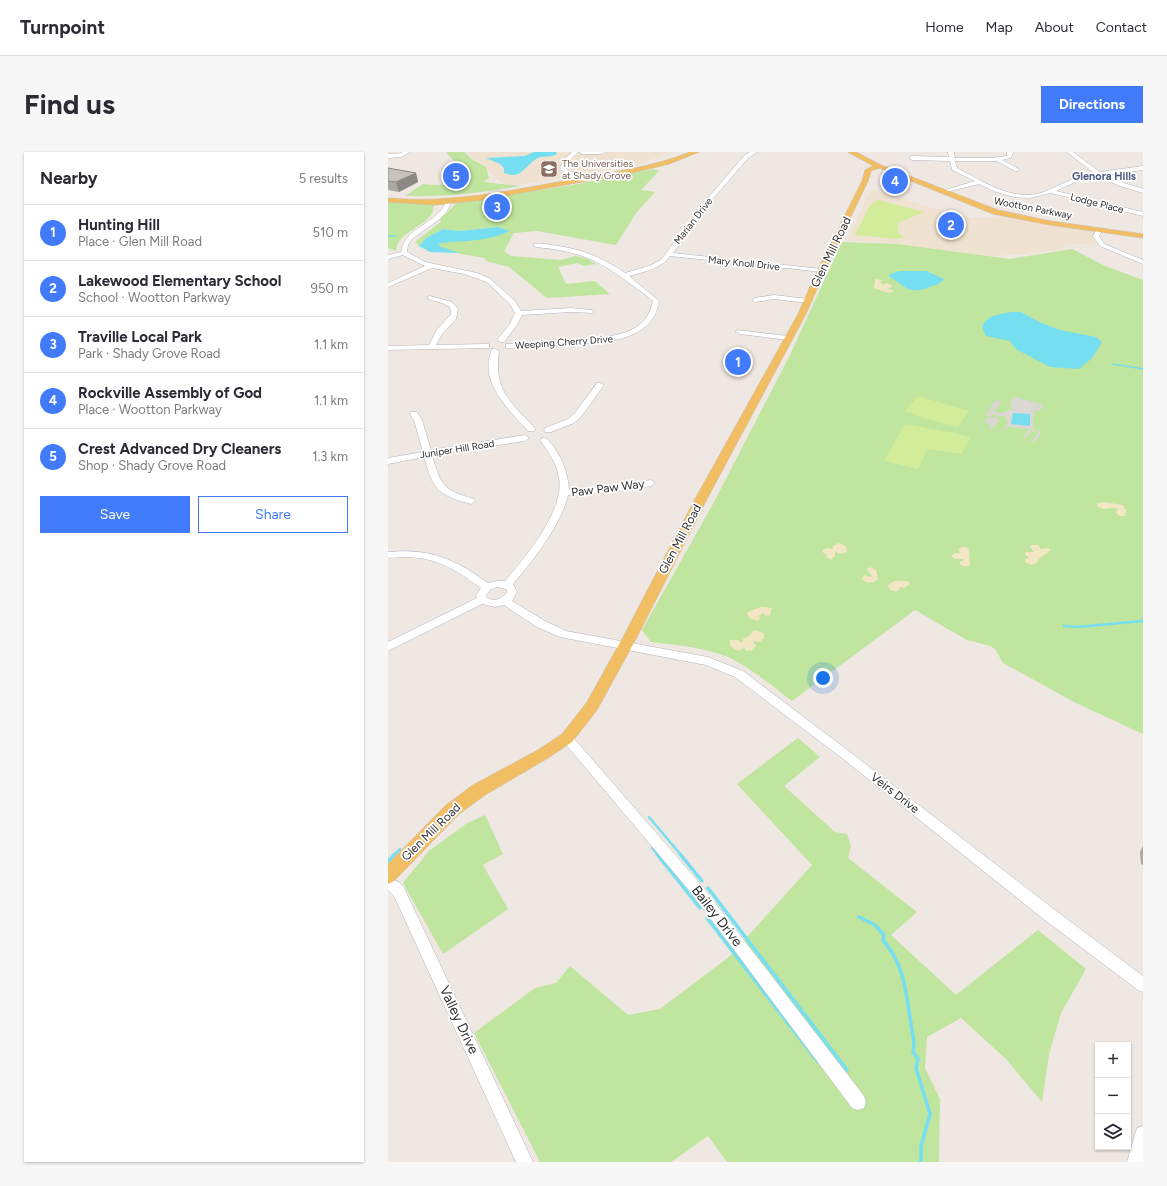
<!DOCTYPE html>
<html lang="en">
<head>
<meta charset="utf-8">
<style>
	:root { --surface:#fff; --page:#f7f7f7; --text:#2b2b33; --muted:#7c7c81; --line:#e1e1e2; --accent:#427bfa }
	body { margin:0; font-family:Figtree,sans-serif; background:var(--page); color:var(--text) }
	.controls { position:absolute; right:12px; bottom:12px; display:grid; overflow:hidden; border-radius:0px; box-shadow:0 1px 3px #0004 }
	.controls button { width:36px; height:36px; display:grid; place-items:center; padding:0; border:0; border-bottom:1px solid var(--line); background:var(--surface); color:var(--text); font:20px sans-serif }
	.you { position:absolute; left:435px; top:526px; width:14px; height:14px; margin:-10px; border:3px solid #fff; border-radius:50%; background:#1a73e8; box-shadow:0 0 0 6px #1a73e833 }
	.badge { display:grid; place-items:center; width:26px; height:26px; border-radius:50%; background:var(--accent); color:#fff; font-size:13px; font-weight:700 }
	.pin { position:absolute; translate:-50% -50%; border:2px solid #fff; box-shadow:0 1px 4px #0006 }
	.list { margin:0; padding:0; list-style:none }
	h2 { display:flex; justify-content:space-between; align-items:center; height:52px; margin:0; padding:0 16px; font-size:17px }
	h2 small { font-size:13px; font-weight:400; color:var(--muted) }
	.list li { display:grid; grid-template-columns:26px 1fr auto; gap:12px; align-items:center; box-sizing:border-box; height:56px; padding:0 16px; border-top:1px solid var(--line) }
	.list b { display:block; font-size:15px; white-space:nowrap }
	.list p { margin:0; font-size:13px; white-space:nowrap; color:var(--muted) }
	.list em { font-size:13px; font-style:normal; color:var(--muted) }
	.actions { display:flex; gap:8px; padding:12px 16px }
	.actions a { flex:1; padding:9px 0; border:1px solid var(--accent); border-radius:0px; text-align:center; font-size:14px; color:var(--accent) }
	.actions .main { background:var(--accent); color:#fff }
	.icon { flex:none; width:22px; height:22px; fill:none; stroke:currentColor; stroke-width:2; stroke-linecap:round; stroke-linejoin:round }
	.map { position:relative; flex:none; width:755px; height:1010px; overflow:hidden; border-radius:0px }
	header { display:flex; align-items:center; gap:24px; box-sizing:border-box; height:56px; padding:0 20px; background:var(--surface); border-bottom:1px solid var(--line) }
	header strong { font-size:19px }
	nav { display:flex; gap:22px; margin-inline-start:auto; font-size:14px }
	.intro { display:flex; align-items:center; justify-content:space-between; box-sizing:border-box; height:96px; padding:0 24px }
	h1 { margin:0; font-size:28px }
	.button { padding:10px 18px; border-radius:0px; background:var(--accent); color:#fff; font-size:14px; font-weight:700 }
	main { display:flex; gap:24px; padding:0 24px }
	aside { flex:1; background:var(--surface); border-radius:0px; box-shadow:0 1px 3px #0004 }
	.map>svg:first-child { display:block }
	.education { fill:#f0e2d1 }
	.green { fill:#bfe59e }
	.sand { fill:#f3e6c5 }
	.pitch { fill:#d3ec9a }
	.plaza { fill:#dbd7d4 }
	.water { fill:#75def0 }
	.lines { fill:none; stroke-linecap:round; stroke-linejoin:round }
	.stream-far2 { stroke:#75def0; stroke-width:1.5 }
	.stream-far1 { stroke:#75def0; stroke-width:2.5 }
	.stream { stroke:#75def0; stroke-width:3.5 }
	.minor-casing { stroke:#b1b5be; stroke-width:1 }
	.major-casing { stroke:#c4c4c4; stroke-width:1 }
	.minor { fill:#fff; fill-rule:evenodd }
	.major { fill:#f2be63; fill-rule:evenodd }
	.wall { fill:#aca7a2 }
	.shaded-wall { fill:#8c8884 }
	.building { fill:#c8c2bc; stroke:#8c8884 }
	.labels { text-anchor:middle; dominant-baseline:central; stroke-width:3.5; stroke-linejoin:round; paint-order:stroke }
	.far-education-label { font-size:10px; fill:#785e54; stroke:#fff; text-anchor:start }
	.far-street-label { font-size:10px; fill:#2e2e2e; stroke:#fff }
	.far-neighbourhood-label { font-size:11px; font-weight:bold; fill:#4d5c7f; stroke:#fff }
	.street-label { font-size:12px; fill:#2e2e2e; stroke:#fff }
	.near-street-label { font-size:14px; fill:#2e2e2e; stroke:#fff }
</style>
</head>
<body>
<header>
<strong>Turnpoint</strong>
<nav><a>Home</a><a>Map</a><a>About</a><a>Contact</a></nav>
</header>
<div class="intro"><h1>Find us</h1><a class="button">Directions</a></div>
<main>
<aside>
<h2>Nearby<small>5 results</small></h2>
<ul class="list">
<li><span class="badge">1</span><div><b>Hunting Hill</b><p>Place · Glen Mill Road</p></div><em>510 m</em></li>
<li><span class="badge">2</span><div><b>Lakewood Elementary School</b><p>School · Wootton Parkway</p></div><em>950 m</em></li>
<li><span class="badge">3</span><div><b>Traville Local Park</b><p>Park · Shady Grove Road</p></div><em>1.1 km</em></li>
<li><span class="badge">4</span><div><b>Rockville Assembly of God</b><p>Place · Wootton Parkway</p></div><em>1.1 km</em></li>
<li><span class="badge">5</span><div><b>Crest Advanced Dry Cleaners</b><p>Shop · Shady Grove Road</p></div><em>1.3 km</em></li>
</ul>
<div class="actions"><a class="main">Save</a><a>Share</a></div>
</aside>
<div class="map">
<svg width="755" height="1010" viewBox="0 0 755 1010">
	<rect width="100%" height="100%" fill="#efe7e1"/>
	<g class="education">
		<polygon points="79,0 287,0 250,12 118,35"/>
		<polygon points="483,37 574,65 620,66 702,79 705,81 706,87 709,92 678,92 674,97 638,102 605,104 554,99 509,92 459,88"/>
	</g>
	<g class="green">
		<path d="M 58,0 L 76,0 L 85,8 L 98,15 L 101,26 L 96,30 L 132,34 C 93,41 57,45 17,44 L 35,32 C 54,34 62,34 80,25 Z"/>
		<path d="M 266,17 L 271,19 L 253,38 L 267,40 L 248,61 L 228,93 L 149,79 L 126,81 L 116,99 L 123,104 L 173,108 L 188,104 L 199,107 L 208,112 L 196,114 L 189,111 L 170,115 L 178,132 L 207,129 L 222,142 L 159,146 L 121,115 L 98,109 L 97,106 C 86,104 56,101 50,92 L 61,89 L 78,89 L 121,79 L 110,75 L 71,79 L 55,77 L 38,86 L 31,94 L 27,90 L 54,69 L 51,68 C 58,63 66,52 71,50 L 184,33 Z"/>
		<path d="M 0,48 L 46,50 C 45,55 46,60 42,64 C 33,76 8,82 8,99 L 0,96 Z"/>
		<path d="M 454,90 L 509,92 L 622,107 L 684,97 L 717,114 L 755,128 L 755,582 L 688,551 L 615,511 L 607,497 L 602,494 L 579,488 L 527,458 L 404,549 C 385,535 366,518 344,507 C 322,496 288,493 263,490 L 254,478 L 325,352 L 402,203 Z"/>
		<polygon points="410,586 432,605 396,634 447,680 459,682 463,694 460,706 529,760 503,783 568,843 650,778 698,817 673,861 661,902 654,950 618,907 573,866 539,885 537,916 552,947 551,1010 339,1010 320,984 283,1010 152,1010 86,881 147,836 168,831 182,814 240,863 272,857 342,804 424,713 349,632"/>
		<polygon points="97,663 115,702 95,713 120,757 55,802 15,731 41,699 78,672"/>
	</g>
	<g class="sand">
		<polygon points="487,127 494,128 492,131 496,132 493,135 499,131 503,133 504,135 499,137 505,138 505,140 500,141 486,136"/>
		<path d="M 716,350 L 735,353 L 738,359 L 737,364 C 733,365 729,364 728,360 L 730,357 C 723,354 717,360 709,354 L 710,351 Z"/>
		<polygon points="451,391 458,394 459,400 453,402 447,400 447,404 443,408 438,405 439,402 436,402 434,398 439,396 444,397 445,396 445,394"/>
		<polygon points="644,393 650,393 653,397 660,396 663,398 652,406 647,412 643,413 637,410 637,407 641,406 637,402 638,400 646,400 642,394"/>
		<polygon points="573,395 578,395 581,397 582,414 574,414 571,410 575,409 576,407 567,407 563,404 566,401 573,401 570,398"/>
		<path d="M 483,415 L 488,418 L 490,427 C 486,431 478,432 474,427 L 476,423 L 482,425 L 484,424 L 479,417 Z"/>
		<path d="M 506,429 L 519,429 L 522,432 L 516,436 L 512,435 L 510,439 C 506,440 500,438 500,433 Z"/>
		<polygon points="373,455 384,456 382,463 378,464 375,461 371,463 372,466 370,469 361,466 359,462 360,460"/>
		<polygon points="366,478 376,481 376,486 372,490 365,489 368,494 364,498 358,499 356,496 350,499 342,494 342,488 351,488 351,490 355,490 355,487 361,484"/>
	</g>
	<g class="pitch">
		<polygon points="490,48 536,60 510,71 510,81 517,85 509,87 467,83 482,53"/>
		<polygon points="530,244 581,259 570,275 528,264 529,263 517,259"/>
		<polygon points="518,272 580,284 582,285 574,302 539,297 531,316 529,317 498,309 497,308 516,273"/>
	</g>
	<polygon class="plaza" points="627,245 656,253 652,259 645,259 647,265 645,265 645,277 654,279 647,290 644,289 651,279 643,279 637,287 635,286 641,277 621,275 610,280 619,274 619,267 616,264 611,264 608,267 612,268 602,278 600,277 603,273 596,270 600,265 606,266 609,263 604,262 602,265 597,262 602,258 601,257 608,248 613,250 606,259 615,261 623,257 623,248"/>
	<g class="water">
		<path d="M 146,0 L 168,0 L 169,2 C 163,6 154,3 148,7 C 136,15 133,28 116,21 L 116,16 L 112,12 L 98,6 L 137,4 Z"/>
		<path d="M 110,75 L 122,79 C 110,85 92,88 79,89 C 69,90 60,89 50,92 L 53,95 L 71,101 L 42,100 L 31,94 L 38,86 L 55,77 L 71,79 Z"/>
		<path d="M 511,119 L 538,119 L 556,127 C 552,132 548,133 542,135 C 520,143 518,135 501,124 L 502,122 Z"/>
		<path d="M 624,160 L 633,160 L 651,170 L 672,178 L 708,185 L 714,190 L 704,206 L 691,217 L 662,215 L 628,197 L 622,189 L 598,184 L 594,175 C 599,163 612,162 624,160 Z"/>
		<polygon points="625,261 642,262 642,274 623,272"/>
	</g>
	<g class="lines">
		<g class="stream-far2">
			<polyline points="0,84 7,84"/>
			<polyline points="725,212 755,217"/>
		</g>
		<g class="stream-far1">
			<polyline points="676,474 689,475 755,469"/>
			<polyline points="261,665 293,703"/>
			<polyline points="264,696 270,703"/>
			<polyline points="6,703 12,697"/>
		</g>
		<g class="stream">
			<polyline points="269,702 312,756"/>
			<polyline points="292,702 314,729"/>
			<polyline points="0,710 7,702"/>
			<polyline points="320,736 459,918"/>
			<path d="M 471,765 L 487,773 L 496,783 L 495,788 C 517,814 518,841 523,872 C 524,882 528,890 525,900 L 530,907 L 528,916 L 542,962 L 533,994 L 533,1010"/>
			<polyline points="319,766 430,910"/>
		</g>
		<defs>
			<g id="minor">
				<polygon points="15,0 22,0 13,5 0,6 0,2 10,2"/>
				<polygon points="184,0 190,0 179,11 178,16 189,29 186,31 172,16 175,9"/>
				<polygon points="191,0 217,0 214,2 194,2"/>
				<path d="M 362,0 L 369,0 L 360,6 L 323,49 L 285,101 L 433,117 L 435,118 L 435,120 L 282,104 C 273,117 255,120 241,124 L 271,149 C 265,195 203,190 168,193 C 153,194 132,198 118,196 L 118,192 L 121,192 C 142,190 162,189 183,187 C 213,185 258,188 265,149 C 255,140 243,133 233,125 C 203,104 185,99 148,95 L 145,93 C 149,90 157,92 163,93 C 191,96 214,105 237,121 L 261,114 L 273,108 L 319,47 L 356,4 Z"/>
				<path d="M 560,0 L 566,0 L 567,6 L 603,6 L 619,4 L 619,0 L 625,0 L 623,6 L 614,8 L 631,17 L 631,19 L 627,19 L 609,9 L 567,9 L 569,16 C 594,29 626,51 656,40 C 673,33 688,24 706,21 L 679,0 L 685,0 L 712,20 L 755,14 L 755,18 L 717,23 L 736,31 L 755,37 L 755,41 L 732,34 L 710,24 L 698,25 L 668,39 L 755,60 L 755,64 L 663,41 L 642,46 L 626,45 L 608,40 L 591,32 L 554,41 L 554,39 L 587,29 L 564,18 L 562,9 L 524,8 L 521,6 L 524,4 L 561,5 Z"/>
				<path d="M 56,48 L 63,51 L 59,59 L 53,66 L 24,87 L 20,93 L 19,100 L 37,110 L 89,121 L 101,126 L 127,149 L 133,159 L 183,156 L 203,158 L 205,159 L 205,161 L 183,160 L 134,163 L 129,173 L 116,190 L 113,190 L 109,188 L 122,172 L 127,161 L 122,152 L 99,130 L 76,122 L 44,116 L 0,135 L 0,131 L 37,114 L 15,103 L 0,107 L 0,103 L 13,100 C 17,75 47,73 57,52 L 53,50 Z"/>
				<polygon points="709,77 714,78 711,84 716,92 755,108 755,112 712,94 705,84"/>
				<polygon points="386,143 420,147 423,149 420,151 386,147 367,150 364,148 367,146"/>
				<polygon points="42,144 64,150 70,157 68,167 54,182 48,193 98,192 101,192 101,196 0,198 0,194 41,193 48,179 63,162 62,155 54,151 40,147 40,145"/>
				<polygon points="349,178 400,184 404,186 400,188 352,182 348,180"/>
				<path d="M 104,197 L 107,197 L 111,199 C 106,239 121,248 146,275 L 147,277 L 146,279 L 140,279 C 120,257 90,230 104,197 Z"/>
				<polygon points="209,231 212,231 216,233 193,265 186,271 163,280 157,280 156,278 157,276 180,267 187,261"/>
				<path d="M 23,260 L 29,260 L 34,268 L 43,298 L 137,283 L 141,286 L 137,289 L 44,303 C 53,334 55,338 86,347 L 88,349 L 83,352 C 49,343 45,337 36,305 L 0,312 L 0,306 L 35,300 L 26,268 L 22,262 Z"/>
				<path d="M 156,285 C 160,287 162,290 165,294 C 175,308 180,321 181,338 L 219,335 L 263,328 L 267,331 L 263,334 L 219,341 L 180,343 C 174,372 144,410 125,432 L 129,440 L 124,449 L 157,469 L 178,479 L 320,505 L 355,519 L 462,600 L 663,755 L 755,824 L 755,840 L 750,838 L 653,765 L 454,606 L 347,525 L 318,513 L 172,485 L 149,475 L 116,453 L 107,455 L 94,452 L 0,499 L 0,490 L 89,446 L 88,443 L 93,436 C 60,412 42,402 0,406 L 0,400 C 42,396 67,407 100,431 L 109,429 L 117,429 C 137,406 177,358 171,326 C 169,311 160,300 152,288 ZM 109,435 L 118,437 L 119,440 C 114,447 107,450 99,446 L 98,443 L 103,437 Z"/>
				<polygon points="179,581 183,583 315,735 476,944 478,950 476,956 470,958 464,956 305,743 175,589 173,586 175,583"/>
				<polygon points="0,725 12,731 16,736 145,1010 128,1010 6,744 0,738"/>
				<polygon points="755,974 755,1010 739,1010 749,976"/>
			</g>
			<g id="major">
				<path d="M 302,0 L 311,0 L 281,12 L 248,20 L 94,48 L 47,53 L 0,50 L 0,46 C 64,52 124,38 187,27 C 226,20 265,15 302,0 Z"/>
				<polygon points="460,0 468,0 493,13 610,58 662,69 755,82 755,86 662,73 605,62 491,16 483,19 480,29 437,119 418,162 319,347 248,487 209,558 184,590 160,606 97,643 70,663 6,729 0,732 0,712 58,653 85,633 150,598 174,582 199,550 234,487 307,347 410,162 429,119 474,29 477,18 485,14"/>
			</g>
		</defs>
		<use href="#minor" class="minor-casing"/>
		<use href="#major" class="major-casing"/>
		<use href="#minor" class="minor"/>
		<use href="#major" class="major"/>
	</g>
	<g class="wall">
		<polygon points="0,16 28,21 30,30 11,40 0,38"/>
		<polygon points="494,21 513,23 511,37 493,36"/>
		<polygon points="755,694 755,713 753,712 752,700"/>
	</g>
	<polygon class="shaded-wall" points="28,21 30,30 11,40 8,30"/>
	<g class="building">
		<polygon points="0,16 28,21 8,30 0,29"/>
		<polygon points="494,21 513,23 512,30 494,29"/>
	</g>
	<defs>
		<symbol id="university-square" viewBox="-11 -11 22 22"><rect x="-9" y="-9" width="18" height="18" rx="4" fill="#8d6e63" stroke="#fff"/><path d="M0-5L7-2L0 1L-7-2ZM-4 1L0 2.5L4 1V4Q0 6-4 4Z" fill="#fff"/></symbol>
	</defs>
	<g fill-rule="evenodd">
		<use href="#university-square" x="151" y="7" width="20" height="20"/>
	</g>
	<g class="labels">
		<g class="far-education-label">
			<text x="174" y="11">The Universities<tspan x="174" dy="12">at Shady Grove</tspan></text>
		</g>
		<g class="far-street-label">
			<text transform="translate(709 51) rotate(14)">Lodge Place</text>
			<text transform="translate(645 56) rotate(11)">Wootton Parkway</text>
			<text transform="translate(305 69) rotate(-52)">Marian Drive</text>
			<text transform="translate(356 111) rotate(6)">Mary Knoll Drive</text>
			<text transform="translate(176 190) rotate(-4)">Weeping Cherry Drive</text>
			<text transform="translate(69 297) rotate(-9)">Juniper Hill Road</text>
		</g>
		<g class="far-neighbourhood-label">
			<text x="716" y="24">Glenora Hills</text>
		</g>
		<g class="street-label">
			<text transform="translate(443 100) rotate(-64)">Glen Mill Road</text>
			<text transform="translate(220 336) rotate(-7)">Paw Paw Way</text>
			<text transform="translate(292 387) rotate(-62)">Glen Mill Road</text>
			<text transform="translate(507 641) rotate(38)">Veirs Drive</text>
			<text transform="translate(43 680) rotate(-44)">Glen Mill Road</text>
		</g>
		<g class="near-street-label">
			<text transform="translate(329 764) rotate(52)">Bailey Drive</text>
			<text transform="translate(71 868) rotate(65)">Valley Drive</text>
		</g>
	</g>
</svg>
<div class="controls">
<button>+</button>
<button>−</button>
<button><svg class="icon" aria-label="layers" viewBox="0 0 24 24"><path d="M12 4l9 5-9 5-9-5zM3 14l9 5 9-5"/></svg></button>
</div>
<div class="you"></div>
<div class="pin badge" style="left:350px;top:210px">1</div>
<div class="pin badge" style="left:563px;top:73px">2</div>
<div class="pin badge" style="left:109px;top:55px">3</div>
<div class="pin badge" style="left:507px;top:29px">4</div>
<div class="pin badge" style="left:68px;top:24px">5</div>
</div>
</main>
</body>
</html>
